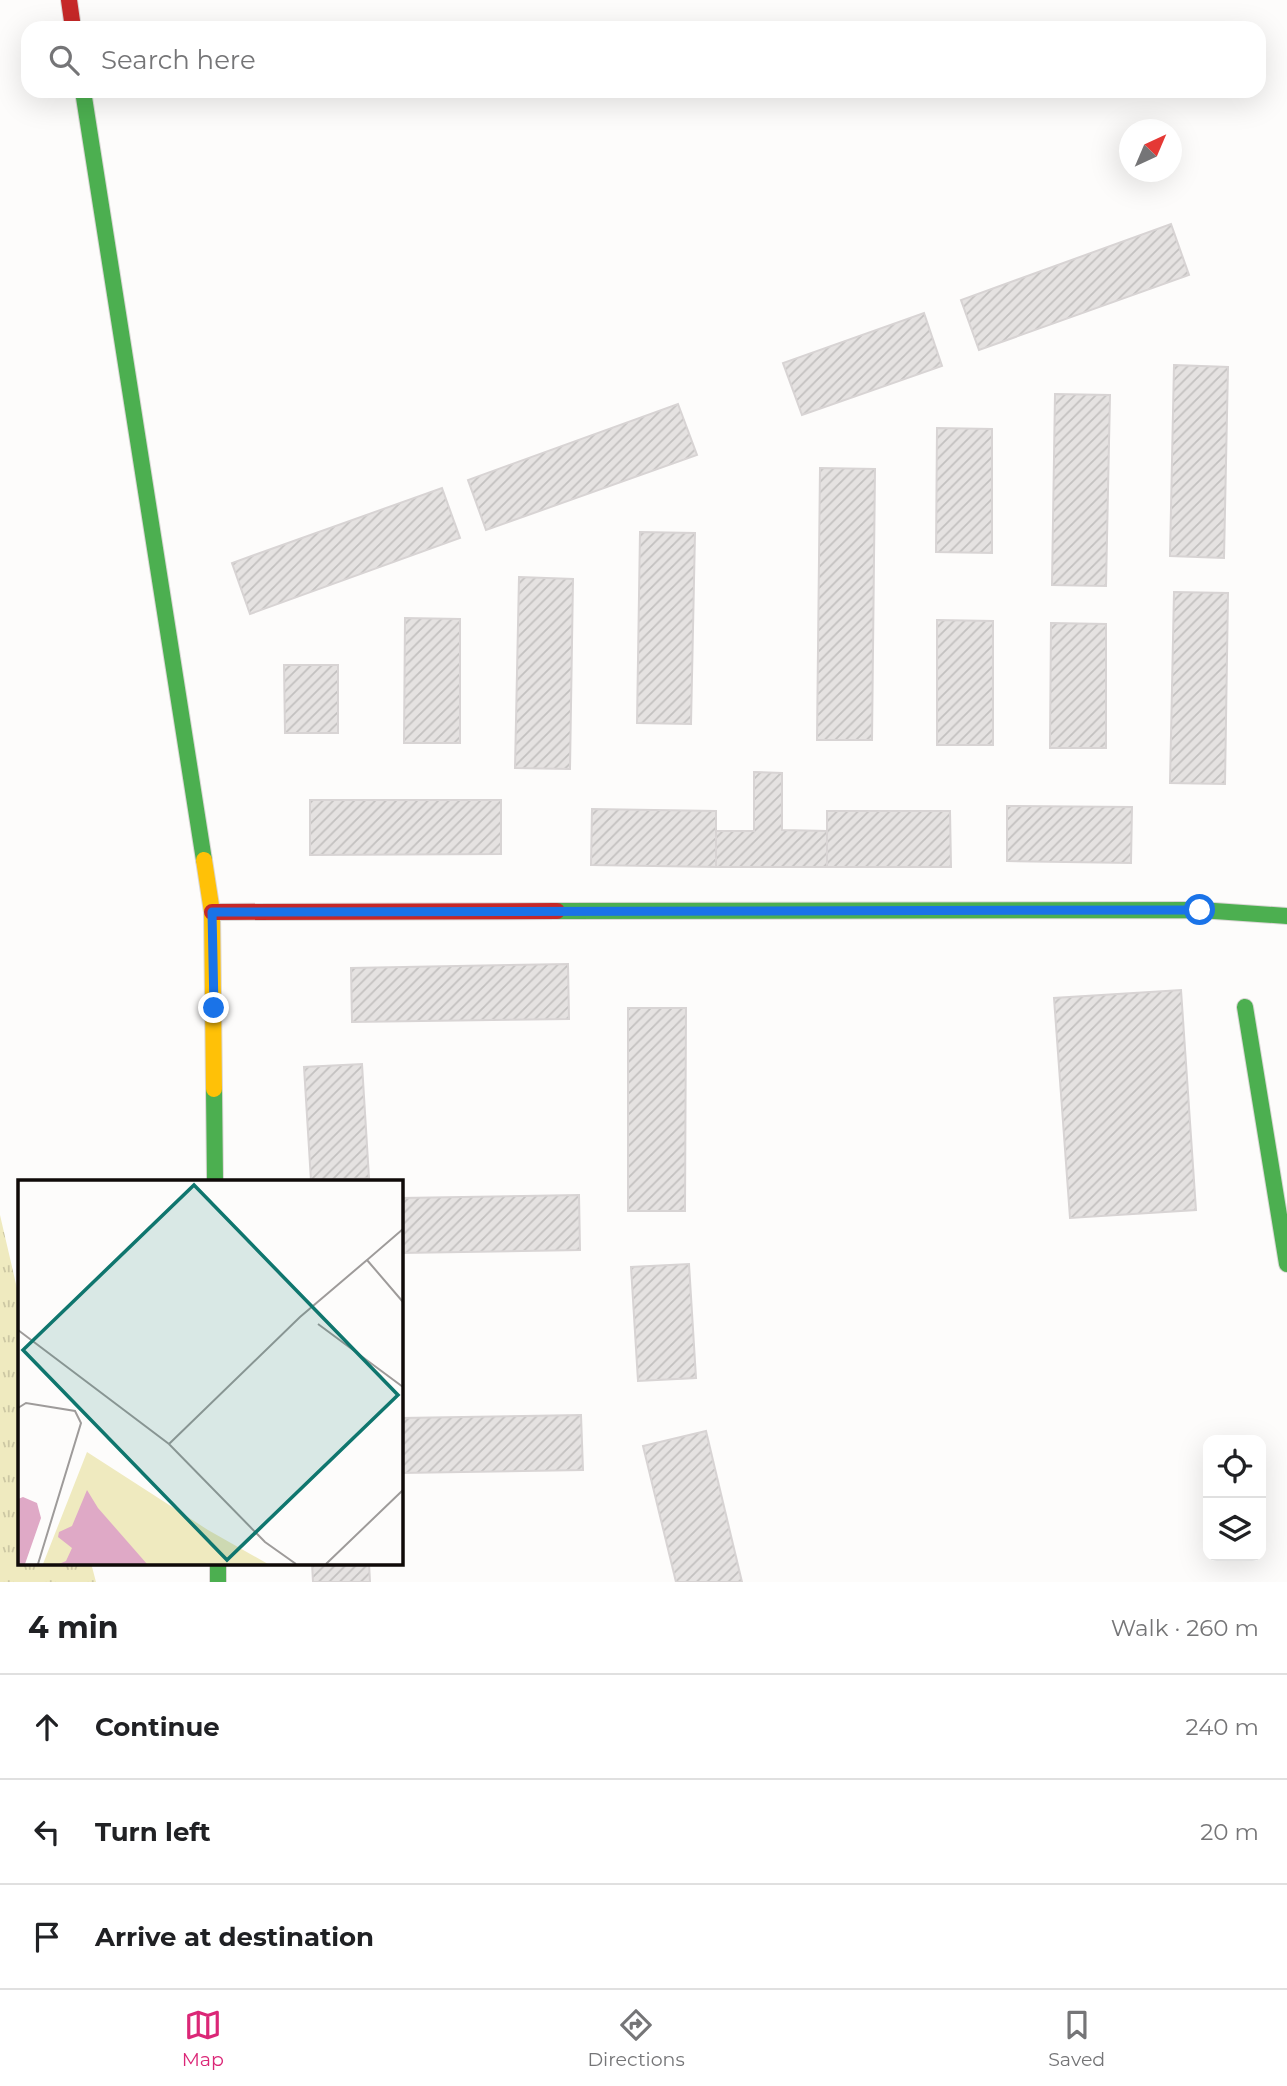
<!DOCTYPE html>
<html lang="en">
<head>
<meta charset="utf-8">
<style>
	:root { --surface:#fff; --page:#f6f6f6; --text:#202124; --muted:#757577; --line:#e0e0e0; --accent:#db2777 }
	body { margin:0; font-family:Montserrat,sans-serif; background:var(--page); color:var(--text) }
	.controls { position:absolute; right:21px; bottom:21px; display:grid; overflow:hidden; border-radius:14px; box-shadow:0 7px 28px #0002 }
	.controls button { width:63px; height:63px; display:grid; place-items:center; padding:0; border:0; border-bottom:2px solid var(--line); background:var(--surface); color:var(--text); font:35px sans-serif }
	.compass { position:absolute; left:1119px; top:119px; width:63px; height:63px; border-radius:50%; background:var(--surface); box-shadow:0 7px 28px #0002; rotate:44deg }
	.stop { position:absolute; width:21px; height:21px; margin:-16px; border:5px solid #1a73e8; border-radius:50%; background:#fff }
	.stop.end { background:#1a73e8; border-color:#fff; box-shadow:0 2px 7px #0008 }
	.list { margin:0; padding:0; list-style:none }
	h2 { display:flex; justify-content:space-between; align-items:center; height:91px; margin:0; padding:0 28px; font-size:30px }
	h2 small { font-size:23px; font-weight:400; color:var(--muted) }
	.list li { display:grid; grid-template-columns:46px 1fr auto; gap:21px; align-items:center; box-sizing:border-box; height:105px; padding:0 28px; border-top:2px solid var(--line) }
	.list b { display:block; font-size:26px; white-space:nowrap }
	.list em { font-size:23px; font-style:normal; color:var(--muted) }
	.icon { flex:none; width:38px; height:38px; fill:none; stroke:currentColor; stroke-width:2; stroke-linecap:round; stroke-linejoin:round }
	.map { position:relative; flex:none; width:1287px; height:1582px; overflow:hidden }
	.search { position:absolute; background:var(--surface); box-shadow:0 7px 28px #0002; left:21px; right:21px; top:21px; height:77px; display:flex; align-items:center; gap:18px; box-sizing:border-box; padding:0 24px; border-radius:21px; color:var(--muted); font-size:26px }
	.sheet { height:406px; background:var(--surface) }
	nav { display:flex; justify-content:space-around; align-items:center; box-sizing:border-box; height:98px; border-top:2px solid var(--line); background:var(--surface); font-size:19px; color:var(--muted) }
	nav a { display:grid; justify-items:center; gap:4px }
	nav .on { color:var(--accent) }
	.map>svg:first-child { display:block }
	.park { fill:url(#park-tufts) }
	.building { fill:url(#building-hatch); stroke:#d8d4d4; stroke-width:2 }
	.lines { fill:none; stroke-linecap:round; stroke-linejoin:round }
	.fast-casing { stroke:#dad7d5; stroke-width:18 }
	.slow-casing { stroke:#dad7d5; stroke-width:18 }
	.jam-casing { stroke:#dad7d5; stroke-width:18 }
	.fast { stroke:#4caf50; stroke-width:16 }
	.slow { stroke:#ffc107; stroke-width:16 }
	.jam { stroke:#c62828; stroke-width:16 }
	.route { stroke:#1a73e8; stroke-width:9 }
	.inset-road { fill:none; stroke:#9e9b9a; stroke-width:2 }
	.view { fill:#0f766e; fill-opacity:0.15; stroke:#0f766e; stroke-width:3.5 }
	.inset-edge { fill:none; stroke:#0f0a08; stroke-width:3.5 }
</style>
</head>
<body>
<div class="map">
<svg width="1287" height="1582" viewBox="0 0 1287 1582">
	<defs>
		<pattern id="park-tufts" width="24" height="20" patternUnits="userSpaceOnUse" patternTransform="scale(1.75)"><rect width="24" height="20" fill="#efeabf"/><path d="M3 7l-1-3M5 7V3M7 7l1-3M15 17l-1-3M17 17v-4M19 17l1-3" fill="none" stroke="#ccc7a3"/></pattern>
		<pattern id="building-hatch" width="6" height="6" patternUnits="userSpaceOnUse" patternTransform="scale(1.75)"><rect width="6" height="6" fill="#e5e2e1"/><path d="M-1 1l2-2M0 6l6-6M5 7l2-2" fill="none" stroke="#c3c1c0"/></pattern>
	</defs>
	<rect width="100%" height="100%" fill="#fdfcfb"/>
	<polygon class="park" points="0,1215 19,1297 19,1563 91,1563 96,1582 0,1582"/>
	<g class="building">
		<polygon points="1171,224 1189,275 979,350 961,300"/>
		<polygon points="924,313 942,366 802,415 783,363"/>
		<polygon points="1174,365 1228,367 1224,558 1170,556"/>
		<polygon points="1055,394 1110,395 1106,586 1052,585"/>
		<polygon points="678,404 697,455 486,530 468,480"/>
		<polygon points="937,428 992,429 992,553 936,552"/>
		<polygon points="820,468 875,469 872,740 817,740"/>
		<polygon points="442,488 460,538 250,614 232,563"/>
		<polygon points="640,532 695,533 691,724 637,723"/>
		<polygon points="519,577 573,579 570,769 515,768"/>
		<polygon points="1174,592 1228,593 1225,784 1170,783"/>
		<polygon points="405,618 460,619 460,743 404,743"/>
		<polygon points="937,620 993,621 993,745 937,745"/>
		<polygon points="1051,623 1106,624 1106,748 1050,748"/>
		<polygon points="284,665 338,665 338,733 285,733"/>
		<polygon points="754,772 782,773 782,830 827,831 827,867 716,867 716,831 754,831"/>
		<polygon points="310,800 501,800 501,854 310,855"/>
		<polygon points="1007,806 1132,807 1131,863 1007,861"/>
		<polygon points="592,809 716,811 716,867 591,865"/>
		<polygon points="827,811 950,811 951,867 827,867"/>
		<polygon points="568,964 569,1019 352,1022 351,968"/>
		<polygon points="1181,990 1196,1210 1070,1218 1054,998"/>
		<polygon points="628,1008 686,1008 685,1211 628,1211"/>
		<polygon points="362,1064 369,1178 311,1181 304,1067"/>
		<polygon points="579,1195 580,1250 401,1253 401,1198"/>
		<polygon points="689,1264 696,1378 638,1381 631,1267"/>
		<polygon points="581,1415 583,1470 401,1473 401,1418"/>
		<polygon points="706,1431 742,1582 676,1582 643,1446"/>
		<polygon points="312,1563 369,1563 370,1582 313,1582"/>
	</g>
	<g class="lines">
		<defs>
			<g id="fast">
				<polyline points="83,91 204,860"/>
				<polyline points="557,911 1200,910 1287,916"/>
				<polyline points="1245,1007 1287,1264"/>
				<polyline points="214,1089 215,1181"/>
				<polyline points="218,1563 218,1582"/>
			</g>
			<polyline id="slow" points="204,860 212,912 214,1089"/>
			<g id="jam">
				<polyline points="69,0 73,28"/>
				<polyline points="212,912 557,911"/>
			</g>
		</defs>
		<use href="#fast" class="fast-casing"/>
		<use href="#slow" class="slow-casing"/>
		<use href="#jam" class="jam-casing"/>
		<use href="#fast" class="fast"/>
		<use href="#slow" class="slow"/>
		<use href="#jam" class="jam"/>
	</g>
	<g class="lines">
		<polyline class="route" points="214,1008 212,912 1200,910"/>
	</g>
	<g transform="translate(18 1180)">
		<rect width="385" height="385" fill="#fdfcfb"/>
		<path d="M 69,272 L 190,350 L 250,384 L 25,384 Z" fill="#efeabf"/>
		<path d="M 69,310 L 80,328 L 129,384 L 41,384 L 48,381 L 54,368 L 40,357 L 41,352 L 54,346 ZM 5,317 L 19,323 L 23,338 L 7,384 L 0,384 L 0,319 Z" fill="#dfa9c6"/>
		<path class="inset-road" d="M 385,49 L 349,80 L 385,122M 300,144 L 385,207M 0,150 L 151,264 L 247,362 L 278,384M 0,228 L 8,223 L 57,231 L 63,243 L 20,384M 151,264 L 282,137 L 349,80M 308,384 L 385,310"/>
		<path class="view" d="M 176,5 L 380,215 L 209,380 L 5,170 Z"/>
		<rect width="385" height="385" class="inset-edge"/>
	</g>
</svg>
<div class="controls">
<button><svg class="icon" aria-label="locate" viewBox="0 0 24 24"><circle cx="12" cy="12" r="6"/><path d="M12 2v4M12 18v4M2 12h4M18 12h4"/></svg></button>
<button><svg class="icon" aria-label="layers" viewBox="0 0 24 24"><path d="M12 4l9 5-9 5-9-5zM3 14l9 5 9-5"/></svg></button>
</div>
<svg class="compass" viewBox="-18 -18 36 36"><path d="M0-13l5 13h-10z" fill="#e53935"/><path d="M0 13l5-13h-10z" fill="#757577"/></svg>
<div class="stop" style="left:1200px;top:910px"></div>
<div class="stop end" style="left:214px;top:1008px"></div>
<div class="search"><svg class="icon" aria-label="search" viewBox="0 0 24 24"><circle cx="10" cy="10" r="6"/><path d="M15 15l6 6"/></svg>Search here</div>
</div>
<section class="sheet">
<h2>4 min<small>Walk · 260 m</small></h2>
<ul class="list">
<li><svg class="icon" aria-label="ahead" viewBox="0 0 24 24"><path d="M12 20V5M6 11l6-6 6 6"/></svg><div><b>Continue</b></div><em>240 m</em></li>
<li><svg class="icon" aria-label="left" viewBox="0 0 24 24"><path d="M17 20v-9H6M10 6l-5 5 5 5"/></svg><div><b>Turn left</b></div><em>20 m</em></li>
<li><svg class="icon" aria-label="arrive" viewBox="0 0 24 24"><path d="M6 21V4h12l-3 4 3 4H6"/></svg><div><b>Arrive at destination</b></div></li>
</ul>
</section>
<nav>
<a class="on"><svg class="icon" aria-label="map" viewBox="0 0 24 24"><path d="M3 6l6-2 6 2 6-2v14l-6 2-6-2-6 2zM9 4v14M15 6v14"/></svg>Map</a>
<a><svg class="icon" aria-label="directions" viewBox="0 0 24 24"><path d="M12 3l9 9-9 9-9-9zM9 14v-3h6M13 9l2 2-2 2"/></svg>Directions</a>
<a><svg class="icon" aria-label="saved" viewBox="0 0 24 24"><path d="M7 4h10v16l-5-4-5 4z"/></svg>Saved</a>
</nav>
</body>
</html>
